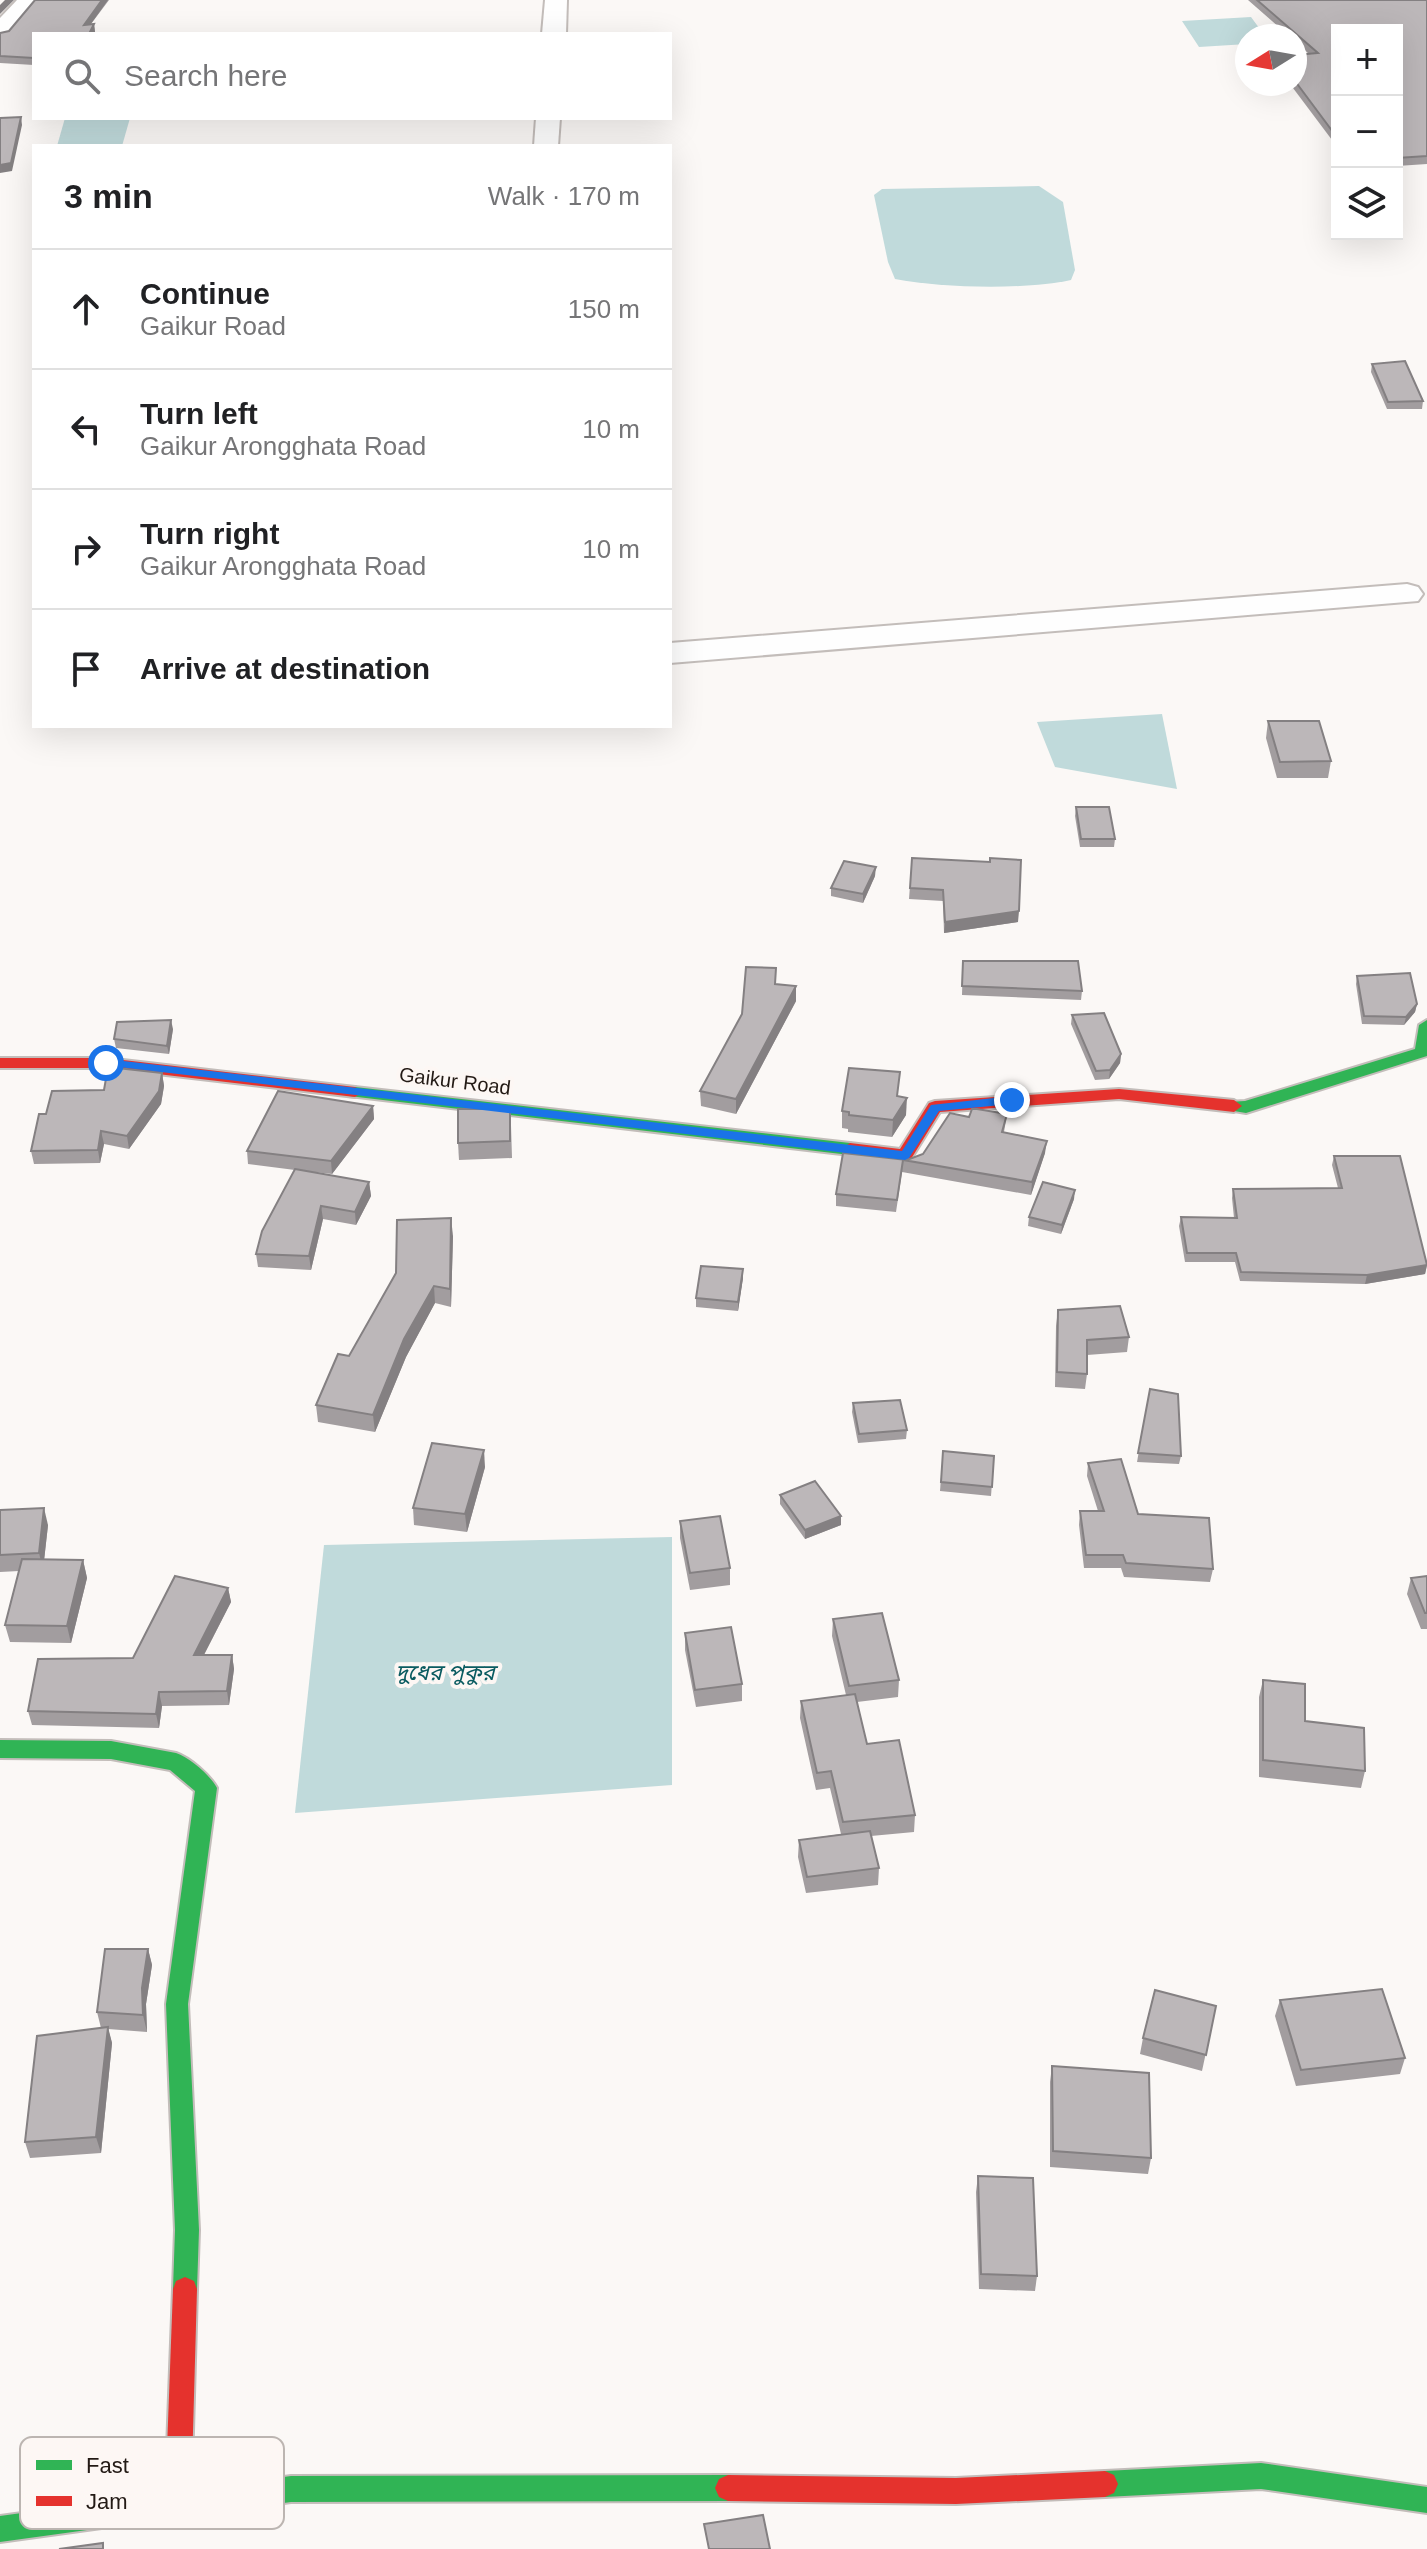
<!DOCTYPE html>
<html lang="en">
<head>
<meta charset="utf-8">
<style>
	:root { --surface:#fff; --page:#f2f2f2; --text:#202124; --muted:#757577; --line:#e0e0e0 }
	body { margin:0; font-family:Arial,"Noto Sans Bengali",sans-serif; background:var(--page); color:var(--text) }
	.controls { position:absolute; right:24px; top:24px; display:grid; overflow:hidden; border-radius:0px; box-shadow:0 8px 32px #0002 }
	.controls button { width:72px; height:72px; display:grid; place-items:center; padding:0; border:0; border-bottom:2px solid var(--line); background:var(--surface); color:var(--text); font:40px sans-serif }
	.compass { position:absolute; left:1235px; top:24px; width:72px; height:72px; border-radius:50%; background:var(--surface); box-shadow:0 8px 32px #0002; rotate:259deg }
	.stop { position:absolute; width:24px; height:24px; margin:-18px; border:6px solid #1a73e8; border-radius:50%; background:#fff }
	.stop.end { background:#1a73e8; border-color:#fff; box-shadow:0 2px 8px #0008 }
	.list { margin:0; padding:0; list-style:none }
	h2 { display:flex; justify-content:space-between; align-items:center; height:104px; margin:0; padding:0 32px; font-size:34px }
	h2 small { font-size:26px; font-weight:400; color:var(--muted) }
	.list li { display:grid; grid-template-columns:52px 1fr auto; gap:24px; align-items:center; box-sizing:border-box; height:120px; padding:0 32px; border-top:2px solid var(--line) }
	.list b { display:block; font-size:30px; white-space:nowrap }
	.list p { margin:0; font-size:26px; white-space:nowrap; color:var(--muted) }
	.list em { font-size:26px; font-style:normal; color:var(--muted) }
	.icon { flex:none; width:44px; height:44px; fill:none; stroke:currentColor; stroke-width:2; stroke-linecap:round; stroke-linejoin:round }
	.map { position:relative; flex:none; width:1427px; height:2549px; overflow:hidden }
	.search { position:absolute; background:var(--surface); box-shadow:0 8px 32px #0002; left:32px; top:32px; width:640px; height:88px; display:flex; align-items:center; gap:20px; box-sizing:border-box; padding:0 28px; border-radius:0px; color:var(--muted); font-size:30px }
	.panel { position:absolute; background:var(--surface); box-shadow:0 8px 32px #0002; left:32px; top:144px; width:640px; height:584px; border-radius:0px }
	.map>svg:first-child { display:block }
	.water { fill:#c0dadb }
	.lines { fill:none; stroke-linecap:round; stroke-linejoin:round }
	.street-casing { stroke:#c3bdba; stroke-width:4 }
	.fast-casing { stroke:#c3bdba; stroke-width:4 }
	.jam-casing { stroke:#c3bdba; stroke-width:4 }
	.street { fill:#fefefe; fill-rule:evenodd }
	.fast { fill:#30b455; fill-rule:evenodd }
	.jam { fill:#e5322d; fill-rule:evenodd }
	.wall { fill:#a29d9f }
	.shaded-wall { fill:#848082 }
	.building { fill:#bcb7b9; stroke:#848082; stroke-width:2 }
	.route { fill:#1a73e8 }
	.labels { text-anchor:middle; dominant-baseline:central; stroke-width:8; stroke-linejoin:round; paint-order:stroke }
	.street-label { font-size:20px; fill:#231a15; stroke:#fdf7f4 }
	.water-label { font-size:22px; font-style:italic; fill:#0a5b60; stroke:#fdf7f4 }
	.key { fill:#fdf7f4; stroke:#bcb5b1; stroke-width:2 }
	.key-label { font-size:22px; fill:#231a15 }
</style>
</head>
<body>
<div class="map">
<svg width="1427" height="2549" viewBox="0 0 1427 2549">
	<rect width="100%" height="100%" fill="#fbf8f6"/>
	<g class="water">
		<polygon points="1251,17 1265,36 1247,36 1247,44 1199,47 1182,21"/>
		<polygon points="65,118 130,118 122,146 57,146"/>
		<path d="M 1039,186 L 1063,202 L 1075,270 L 1071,280 C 1024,290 942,288 895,279 L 888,262 L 874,195 L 882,189 Z"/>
		<polygon points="1162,714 1177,789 1055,767 1037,722"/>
		<polygon points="672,1537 672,1785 295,1813 324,1545"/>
	</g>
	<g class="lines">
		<defs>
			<g id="street">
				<polygon points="17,0 40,0 8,37 0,39 0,18"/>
				<polygon points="545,0 567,0 566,34 542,34"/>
				<polygon points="536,118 560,118 558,146 534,146"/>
				<polygon points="1407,584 1418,587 1423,594 1418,601 670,663 670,643"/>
			</g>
			<g id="fast">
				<polygon points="1427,1020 1427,1056 1246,1113 1228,1110 1226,1106 1228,1102 1245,1101 1415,1049 1419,1025"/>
				<polygon points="355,1087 850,1143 859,1149 850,1155 349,1096 347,1092"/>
				<path d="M 0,1740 L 111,1741 L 176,1753 C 190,1758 210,1775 217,1788 L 188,2004 L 199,2230 L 197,2289 L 194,2297 L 185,2301 L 176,2297 L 173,2289 L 175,2230 L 166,2004 L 195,1791 L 170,1770 L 111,1759 L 0,1758 Z"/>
				<polygon points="1261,2463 1427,2487 1427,2513 1261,2489 1105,2497 1096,2493 1092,2484 1096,2475 1105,2471"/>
				<polygon points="728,2475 737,2479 741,2488 737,2497 728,2501 291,2502 0,2542 0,2516 291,2476"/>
			</g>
			<g id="jam">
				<polygon points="0,1058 106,1058 355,1087 363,1092 355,1097 106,1068 0,1068"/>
				<polygon points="1119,1089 1234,1100 1242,1106 1234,1112 1119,1099 940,1112 911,1159 850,1155 841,1149 850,1143 900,1149 929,1103 935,1101"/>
				<polygon points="185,2277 194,2281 197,2289 191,2502 187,2511 178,2515 169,2511 165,2502 173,2289 176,2281"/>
				<polygon points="1105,2471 1114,2475 1118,2484 1114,2493 1105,2497 956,2504 728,2501 719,2497 715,2488 719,2479 728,2475 956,2478"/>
			</g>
		</defs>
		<use href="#street" class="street-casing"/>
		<use href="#fast" class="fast-casing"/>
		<use href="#jam" class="jam-casing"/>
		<use href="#street" class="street"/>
		<use href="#fast" class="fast"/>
		<use href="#jam" class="jam"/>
	</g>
	<g class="wall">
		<polygon points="35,0 109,0 91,24 94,24 95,32 34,34 34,65 0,63 0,33 9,31"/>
		<polygon points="1248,0 1427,0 1427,164 1397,166 1397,30 1337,30 1337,139 1332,140 1290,84 1295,84 1295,55 1309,54 1295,41 1295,36 1289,36"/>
		<polygon points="1372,364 1423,401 1422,409 1387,409 1371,372"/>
		<polygon points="1268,721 1331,761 1328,778 1277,778 1266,738"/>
		<polygon points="1076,807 1115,839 1114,847 1080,847 1075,816"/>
		<polygon points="912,858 990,862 1018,922 944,933 943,901 909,899"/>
		<polygon points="875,876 863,903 831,896 831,888"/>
		<polygon points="963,961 1082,991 1081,1000 962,995"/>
		<polygon points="1357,976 1417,1004 1415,1012 1404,1025 1362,1024 1356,984"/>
		<polygon points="776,984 796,1001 736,1114 701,1106 700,1091"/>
		<polygon points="1072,1015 1121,1054 1120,1063 1109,1079 1095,1080 1071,1024"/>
		<polygon points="173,1029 169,1054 116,1048 114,1039"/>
		<polygon points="162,1073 164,1086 161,1104 129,1149 104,1144 100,1163 34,1164 31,1151 46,1114"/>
		<polygon points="899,1096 906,1115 892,1137 848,1132 848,1129 842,1128 842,1111"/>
		<polygon points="373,1106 374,1119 332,1174 296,1170 369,1182 371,1196 356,1225 323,1219 311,1270 258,1267 256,1254 295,1170 248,1164 247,1151"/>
		<polygon points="1007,1114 1004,1132 1045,1153 1031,1195 902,1172 896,1212 836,1206 836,1194 843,1153 907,1160 923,1154 969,1117"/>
		<polygon points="511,1126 512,1158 459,1160 458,1143"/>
		<polygon points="1334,1156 1427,1265 1425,1274 1365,1284 1240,1281 1235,1262 1185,1262 1179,1226 1181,1217 1234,1218 1232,1198 1233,1189 1338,1188 1332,1165"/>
		<polygon points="1074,1199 1061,1234 1028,1226 1029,1217"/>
		<polygon points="453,1236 451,1307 435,1303 406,1357 375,1432 318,1422 316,1405 349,1356"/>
		<polygon points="743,1278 738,1311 696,1307 696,1298"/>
		<polygon points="1058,1310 1129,1337 1127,1352 1087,1355 1087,1374 1085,1389 1055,1387 1056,1326"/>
		<polygon points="1150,1389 1181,1456 1179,1464 1137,1462"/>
		<polygon points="853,1403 907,1430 906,1439 858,1443 852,1412"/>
		<polygon points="943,1451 994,1456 991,1496 940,1491"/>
		<polygon points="1088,1463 1138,1514 1213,1569 1210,1582 1124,1577 1121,1568 1084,1568 1079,1525 1080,1511 1098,1511 1087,1476"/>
		<polygon points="485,1467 467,1532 414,1525 413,1508"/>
		<polygon points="780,1495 841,1516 841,1525 805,1539 780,1504"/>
		<polygon points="0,1510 48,1525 44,1560 83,1560 87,1578 71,1643 10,1642 5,1625 19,1571 0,1572"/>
		<polygon points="680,1521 730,1568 730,1585 690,1590 680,1538"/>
		<polygon points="1427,1576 1427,1629 1421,1629 1407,1594 1411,1578"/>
		<polygon points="228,1588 231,1602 204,1655 232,1655 234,1669 229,1705 162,1706 159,1728 32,1725 28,1711 133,1658"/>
		<polygon points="833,1619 899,1680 898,1697 857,1702 867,1744 915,1815 914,1832 871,1836 879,1868 878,1885 806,1893 798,1857 799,1840 841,1834 830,1788 816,1790 800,1718 801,1701 846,1695 832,1636"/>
		<polygon points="685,1633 742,1684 742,1701 696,1707 685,1650"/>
		<polygon points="1263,1680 1305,1721 1365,1771 1361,1788 1259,1777 1259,1697"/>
		<polygon points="148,1949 152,1965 146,2004 147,2032 108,2029 112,2043 101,2153 30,2158 25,2142 101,2028 97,2012"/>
		<polygon points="1280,2000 1405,2058 1400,2074 1296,2086 1275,2016"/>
		<polygon points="1216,2006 1202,2071 1140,2054 1143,2038"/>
		<polygon points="1052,2066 1151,2158 1148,2174 1050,2167 1050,2082"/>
		<polygon points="978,2176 1037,2276 1035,2291 979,2289 976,2192"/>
	</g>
	<g class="shaded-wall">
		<polygon points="5,0 14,0 0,14 0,5"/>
		<polygon points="102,0 108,0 85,32 84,25"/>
		<polygon points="94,24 95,32 94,34 89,34"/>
		<polygon points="21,117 22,125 12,171 0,173 0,165"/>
		<polygon points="876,867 875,876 863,903 863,894"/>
		<polygon points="1019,911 1018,922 944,933 945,922"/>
		<polygon points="796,986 796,1001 736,1114 736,1099"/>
		<polygon points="1417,1004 1415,1012 1404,1025 1406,1017"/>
		<polygon points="171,1020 173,1029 169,1054 167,1046"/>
		<polygon points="1121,1054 1120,1063 1109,1079 1110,1070"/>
		<polygon points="162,1073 164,1086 161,1104 129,1149 127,1136"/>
		<polygon points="907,1098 906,1115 892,1137 893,1120"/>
		<polygon points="373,1106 374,1119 332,1174 331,1161"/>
		<polygon points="101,1131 104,1144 100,1163 98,1150"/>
		<polygon points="1047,1141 1045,1153 1031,1195 1032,1182"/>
		<polygon points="369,1182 371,1196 356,1225 355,1212"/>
		<polygon points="1075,1190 1074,1199 1061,1234 1062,1225"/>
		<polygon points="321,1206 323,1219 311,1270 309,1256"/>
		<polygon points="451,1218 453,1236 451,1307 450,1289"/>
		<polygon points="1427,1265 1425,1274 1365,1284 1367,1275"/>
		<polygon points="743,1269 743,1278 738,1311 738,1302"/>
		<polygon points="434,1286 435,1303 406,1357 375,1432 373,1415 404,1339"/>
		<polygon points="484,1450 485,1467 467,1532 465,1514"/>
		<polygon points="44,1508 48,1525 43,1570 39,1553"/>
		<polygon points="841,1516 841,1525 805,1539 805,1530"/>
		<polygon points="83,1560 87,1578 71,1643 67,1626"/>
		<polygon points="228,1588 231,1602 196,1670 194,1655"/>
		<polygon points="232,1655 234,1669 229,1705 227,1691"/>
		<polygon points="159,1692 162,1706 159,1728 156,1714"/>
		<polygon points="148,1949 152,1965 146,2004 147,2032 143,2015 142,1988"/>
		<polygon points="108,2027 112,2043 101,2153 96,2137"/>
	</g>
	<g class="building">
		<polygon points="35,0 102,0 84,25 94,24 89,34 34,34 34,58 0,56 0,33 9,31"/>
		<polygon points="1257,0 1427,0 1427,156 1397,158 1397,30 1337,30 1337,132 1333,132 1295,81 1295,63 1302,63 1295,55 1318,53"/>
		<polygon points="21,117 11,163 0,165 0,118"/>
		<polygon points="1405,361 1423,401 1388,402 1372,364"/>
		<polygon points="1268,721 1319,721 1331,761 1280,762"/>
		<polygon points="1076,807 1109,807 1115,839 1081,839"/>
		<polygon points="912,858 990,862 990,858 1021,860 1019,911 945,922 943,890 910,888"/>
		<polygon points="844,861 876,867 863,894 831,888"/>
		<polygon points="963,961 1078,961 1082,991 962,986"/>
		<polygon points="746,967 776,968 775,984 796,986 736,1099 700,1091 742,1014"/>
		<polygon points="1410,973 1417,1004 1406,1017 1364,1016 1357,976"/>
		<polygon points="1104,1013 1121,1054 1110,1070 1096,1071 1072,1015"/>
		<polygon points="171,1020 167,1046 114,1039 117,1022"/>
		<polygon points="108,1067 162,1073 159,1091 127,1136 101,1131 98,1150 31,1151 39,1114 46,1114 52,1091 104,1090"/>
		<polygon points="849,1068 900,1072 897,1096 907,1098 893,1120 849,1115 849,1112 842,1111"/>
		<polygon points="278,1091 373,1106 331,1161 247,1151"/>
		<polygon points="458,1109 510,1109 510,1141 458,1143"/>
		<polygon points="972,1109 977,1109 1007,1114 1002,1132 1047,1141 1032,1182 903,1160 897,1200 836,1194 843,1153 907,1160 923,1154 950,1113 969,1117"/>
		<polygon points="1334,1156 1400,1156 1427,1265 1367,1275 1241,1272 1236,1253 1187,1253 1181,1217 1237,1218 1233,1189 1342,1188"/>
		<polygon points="295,1169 369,1182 355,1212 321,1206 309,1256 256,1254 262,1231"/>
		<polygon points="1043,1182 1075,1190 1062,1225 1029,1217"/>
		<polygon points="451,1218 450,1289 434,1286 404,1339 373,1415 316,1405 338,1354 349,1356 396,1273 397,1220"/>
		<polygon points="701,1266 743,1269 738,1302 696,1298"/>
		<polygon points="1120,1306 1129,1337 1087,1340 1087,1374 1057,1372 1058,1310"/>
		<polygon points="1150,1389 1178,1394 1181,1456 1138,1453"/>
		<polygon points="900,1400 907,1430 859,1434 853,1403"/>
		<polygon points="432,1443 484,1450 465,1514 413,1508"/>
		<polygon points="943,1451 994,1456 992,1487 941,1482"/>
		<polygon points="1121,1459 1138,1514 1209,1518 1213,1569 1126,1563 1123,1555 1086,1555 1080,1511 1104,1511 1088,1463"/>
		<polygon points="815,1481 841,1516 805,1530 780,1495"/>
		<polygon points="44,1508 39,1553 0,1555 0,1510"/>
		<polygon points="720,1516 730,1568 690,1573 680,1521"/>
		<polygon points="22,1559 83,1560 67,1626 5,1625"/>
		<polygon points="175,1576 228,1588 194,1655 232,1655 227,1691 159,1692 156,1714 28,1711 38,1659 133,1658"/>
		<polygon points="1427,1576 1427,1613 1425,1613 1411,1578"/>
		<polygon points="882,1613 899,1680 849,1686 833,1619"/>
		<polygon points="731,1627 742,1684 695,1690 685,1633"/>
		<polygon points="1263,1680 1305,1684 1305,1721 1364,1728 1365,1771 1263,1760"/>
		<polygon points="855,1694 867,1744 899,1740 915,1815 843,1822 831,1771 817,1773 801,1701"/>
		<polygon points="870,1831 879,1868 807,1877 799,1840"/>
		<polygon points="105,1949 148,1949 142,1988 143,2015 97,2012"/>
		<polygon points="1382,1989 1405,2058 1301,2070 1280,2000"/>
		<polygon points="1155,1990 1216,2006 1206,2055 1143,2038"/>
		<polygon points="108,2027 96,2137 25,2142 37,2036"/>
		<polygon points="1052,2066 1149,2073 1151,2158 1053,2151"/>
		<polygon points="978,2176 1033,2178 1037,2276 981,2274"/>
		<polygon points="763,2515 770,2549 709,2549 704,2524"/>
		<polygon points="103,2543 103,2549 59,2549"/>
	</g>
	<polygon class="route" points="106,1059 902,1151 931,1105 1012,1096 1018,1100 1012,1104 939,1111 909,1158 905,1160 102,1065 100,1063"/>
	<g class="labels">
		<g class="street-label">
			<text transform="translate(455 1081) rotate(7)">Gaikur Road</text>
		</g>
		<g class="water-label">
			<text x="445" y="1672">দুধের পুকুর</text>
		</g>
	</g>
	<rect x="20" y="2437" width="264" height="92" rx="12" class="key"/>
	<rect x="36" y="2460" width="36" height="10" fill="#30b455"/>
	<rect x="36" y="2496" width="36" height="10" fill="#e5322d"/>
	<g class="key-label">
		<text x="86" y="2473">Fast</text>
		<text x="86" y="2509">Jam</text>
	</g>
</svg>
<div class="controls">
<button>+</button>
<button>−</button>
<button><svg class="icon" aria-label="layers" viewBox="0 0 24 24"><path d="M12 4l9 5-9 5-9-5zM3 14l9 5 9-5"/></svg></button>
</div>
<svg class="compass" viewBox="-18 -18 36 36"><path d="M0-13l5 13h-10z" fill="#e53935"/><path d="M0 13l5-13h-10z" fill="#757577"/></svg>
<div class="stop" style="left:106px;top:1063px"></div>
<div class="stop end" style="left:1012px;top:1100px"></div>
<div class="search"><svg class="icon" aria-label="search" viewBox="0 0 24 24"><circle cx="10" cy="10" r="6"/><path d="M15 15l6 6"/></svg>Search here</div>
<section class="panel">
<h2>3 min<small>Walk · 170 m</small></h2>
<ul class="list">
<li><svg class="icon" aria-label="ahead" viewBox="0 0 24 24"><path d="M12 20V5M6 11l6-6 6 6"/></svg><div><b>Continue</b><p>Gaikur Road</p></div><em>150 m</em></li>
<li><svg class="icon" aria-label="left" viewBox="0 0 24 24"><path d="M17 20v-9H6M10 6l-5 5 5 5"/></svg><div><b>Turn left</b><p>Gaikur Arongghata Road</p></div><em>10 m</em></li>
<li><svg class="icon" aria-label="right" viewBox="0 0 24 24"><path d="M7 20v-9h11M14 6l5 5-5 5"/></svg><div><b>Turn right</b><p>Gaikur Arongghata Road</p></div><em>10 m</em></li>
<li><svg class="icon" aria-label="arrive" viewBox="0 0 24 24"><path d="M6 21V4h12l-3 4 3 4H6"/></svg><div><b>Arrive at destination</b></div></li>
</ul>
</section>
</div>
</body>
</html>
